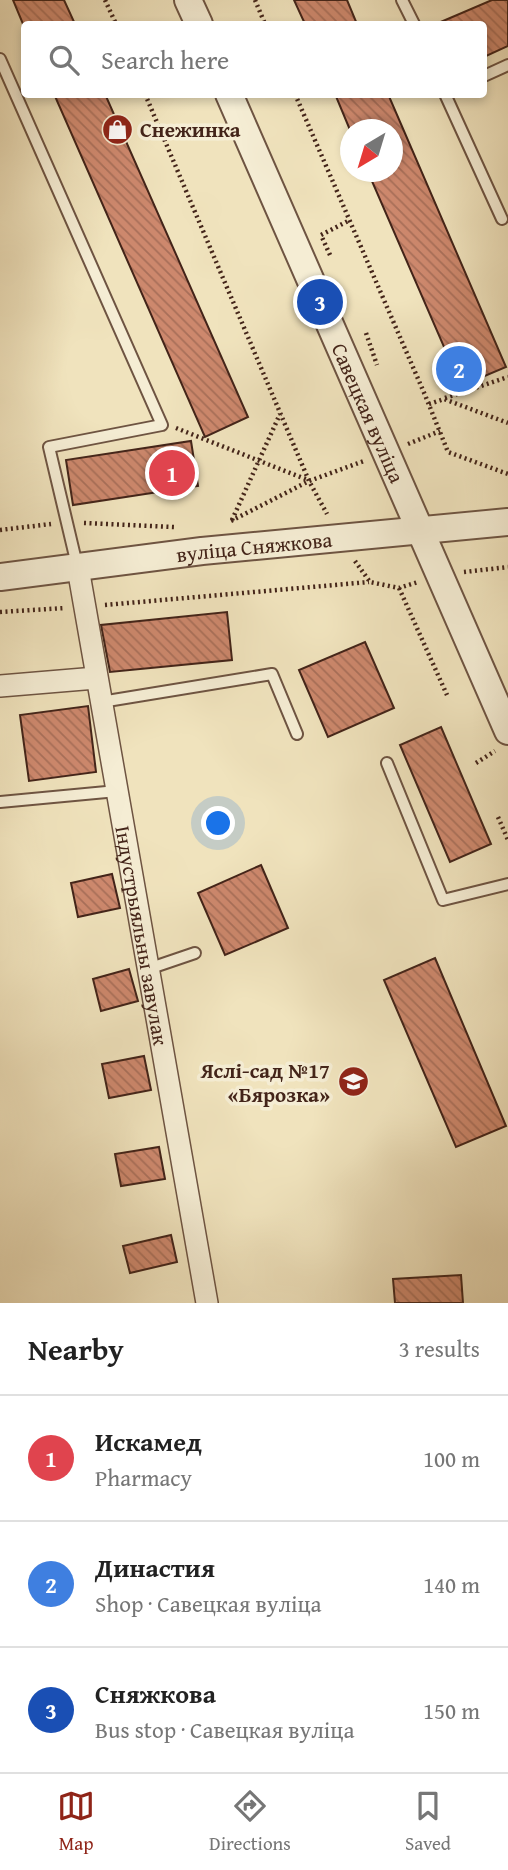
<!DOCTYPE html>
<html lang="en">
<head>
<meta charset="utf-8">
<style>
	:root { --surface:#fff; --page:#f6f6f6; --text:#222; --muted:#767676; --line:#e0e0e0; --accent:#8f2418 }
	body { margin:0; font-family:"Gentium Book Plus",serif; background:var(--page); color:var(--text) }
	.compass { position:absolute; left:340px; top:119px; width:63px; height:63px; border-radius:50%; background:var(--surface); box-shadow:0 4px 10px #0003; rotate:218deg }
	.you { position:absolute; left:219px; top:824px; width:24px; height:24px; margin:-18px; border:5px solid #fff; border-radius:50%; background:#1a73e8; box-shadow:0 0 0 10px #1a73e833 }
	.badge { display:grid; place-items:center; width:46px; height:46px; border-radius:50%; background:var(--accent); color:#fff; font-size:23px; font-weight:700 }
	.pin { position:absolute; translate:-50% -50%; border:4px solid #fff; box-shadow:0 2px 7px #0006 }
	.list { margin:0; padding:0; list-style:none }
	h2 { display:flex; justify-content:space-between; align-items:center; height:91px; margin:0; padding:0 28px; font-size:30px }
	h2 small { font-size:23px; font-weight:400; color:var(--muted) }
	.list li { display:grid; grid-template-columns:46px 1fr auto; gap:21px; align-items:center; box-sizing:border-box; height:126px; padding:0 28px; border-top:2px solid var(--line) }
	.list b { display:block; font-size:26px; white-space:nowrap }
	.list p { margin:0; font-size:23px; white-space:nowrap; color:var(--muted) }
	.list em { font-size:23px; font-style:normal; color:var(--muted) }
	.icon { flex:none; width:38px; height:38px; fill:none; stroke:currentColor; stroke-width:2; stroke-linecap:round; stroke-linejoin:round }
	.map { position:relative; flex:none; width:508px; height:1303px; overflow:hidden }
	.search { position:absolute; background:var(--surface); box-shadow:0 4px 10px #0003; left:21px; right:21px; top:21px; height:77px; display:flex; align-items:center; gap:18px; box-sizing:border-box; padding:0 24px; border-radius:7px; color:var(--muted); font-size:26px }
	.sheet { height:469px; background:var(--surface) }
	nav { display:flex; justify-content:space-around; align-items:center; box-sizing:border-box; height:98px; border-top:2px solid var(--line); background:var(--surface); font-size:19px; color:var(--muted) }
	nav a { display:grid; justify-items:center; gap:4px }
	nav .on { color:var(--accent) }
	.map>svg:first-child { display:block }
	.building { fill:url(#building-back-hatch); stroke:#432419; stroke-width:2 }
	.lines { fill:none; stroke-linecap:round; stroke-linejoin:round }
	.service-casing { stroke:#6e5442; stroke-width:14 }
	.minor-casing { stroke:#6e5442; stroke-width:24 }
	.tertiary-casing { stroke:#6e5442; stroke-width:30 }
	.path { stroke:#432419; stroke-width:4.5; stroke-dasharray:2 3.5; stroke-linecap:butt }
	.service { stroke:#f5edd4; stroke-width:10 }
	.minor { stroke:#f5edd4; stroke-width:21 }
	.tertiary { stroke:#f5edd4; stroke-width:26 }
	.labels { text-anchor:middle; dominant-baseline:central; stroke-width:7; stroke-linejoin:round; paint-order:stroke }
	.poi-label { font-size:21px; font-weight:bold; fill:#432419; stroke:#f5edd4; text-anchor:start }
	.street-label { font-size:21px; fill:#432419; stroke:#f5edd4 }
</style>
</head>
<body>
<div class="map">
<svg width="508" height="1303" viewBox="0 0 508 1303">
	<defs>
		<pattern id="building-back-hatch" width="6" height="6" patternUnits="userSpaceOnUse" patternTransform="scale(1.75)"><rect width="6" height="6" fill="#cd886d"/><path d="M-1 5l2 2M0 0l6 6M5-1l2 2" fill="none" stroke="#a86f59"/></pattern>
	</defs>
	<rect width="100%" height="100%" fill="#f0e3bd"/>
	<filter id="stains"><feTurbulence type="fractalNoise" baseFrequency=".00286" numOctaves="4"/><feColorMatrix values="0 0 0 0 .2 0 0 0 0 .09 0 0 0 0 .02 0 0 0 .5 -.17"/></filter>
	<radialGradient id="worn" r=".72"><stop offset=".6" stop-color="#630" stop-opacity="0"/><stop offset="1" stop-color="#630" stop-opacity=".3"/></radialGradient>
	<g class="building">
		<polygon points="13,0 64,0 75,24 23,24"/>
		<polygon points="294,0 347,0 357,24 305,24"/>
		<polygon points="492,0 508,0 508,46 484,57 484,24 436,24"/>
		<polygon points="54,94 105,94 248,417 205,437"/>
		<polygon points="335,94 388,94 506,367 461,386 368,172 393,172 393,130 350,130"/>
		<polygon points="191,441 198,486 73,505 66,460"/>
		<polygon points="227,612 232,660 110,672 101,625"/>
		<polygon points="365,642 394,708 328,737 299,670"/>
		<polygon points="88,706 96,772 29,781 20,715"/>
		<polygon points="441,727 491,844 450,862 400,745"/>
		<polygon points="261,865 288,928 225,955 198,893"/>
		<polygon points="112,874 120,908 78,917 71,883"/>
		<polygon points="435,958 506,1126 456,1147 384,980"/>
		<polygon points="129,969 138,1001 101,1011 93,979"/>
		<polygon points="144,1056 151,1090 109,1098 102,1064"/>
		<polygon points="159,1147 165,1179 121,1186 115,1154"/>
		<polygon points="171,1235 177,1262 130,1273 123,1246"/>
		<polygon points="461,1275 463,1303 395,1303 393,1279"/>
	</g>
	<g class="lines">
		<defs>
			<g id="service">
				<polyline points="402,0 414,24"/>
				<polyline points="0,59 162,425 49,447 77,565"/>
				<polyline points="484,76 508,65"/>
				<polyline points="445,94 502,219"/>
				<polyline points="101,702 272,674 297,734"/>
				<polyline points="387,763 443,900 508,884"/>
				<polyline points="0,802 117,791"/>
				<polyline points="148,969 195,953"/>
			</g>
			<g id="minor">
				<path id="s1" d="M 78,568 L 207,1303"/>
				<polyline points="0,686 96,678"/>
			</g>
			<g id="tertiary">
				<polyline points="188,0 199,24"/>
				<path id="s2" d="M 229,94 L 508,731"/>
				<path id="s3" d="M 0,577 L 202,551 L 508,522"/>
			</g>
		</defs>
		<use href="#service" class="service-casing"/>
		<use href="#minor" class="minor-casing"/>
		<use href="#tertiary" class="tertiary-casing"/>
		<g class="path">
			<polyline points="105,0 116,24"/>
			<polyline points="255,0 265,24"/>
			<polyline points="145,94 309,481 327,514"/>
			<polyline points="295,94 425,395 448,452 508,474"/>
			<polyline points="330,255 321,235 350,220"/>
			<polyline points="366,333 377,365"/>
			<polyline points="445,398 508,377"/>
			<polyline points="429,404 444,399 508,423"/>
			<polyline points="176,428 308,480"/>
			<polyline points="408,444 440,431"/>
			<polyline points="232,520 280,414"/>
			<polyline points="231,521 309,481 364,461"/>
			<polyline points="84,523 174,527"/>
			<polyline points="0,530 51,524"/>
			<polyline points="355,561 370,582 399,588 418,582"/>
			<polyline points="464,572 508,567"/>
			<polyline points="399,588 447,695"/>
			<polyline points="105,605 369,582"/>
			<polyline points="0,612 65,608"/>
			<polyline points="476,763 495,751"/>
			<polyline points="498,817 508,840"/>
		</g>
		<use href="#service" class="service"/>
		<use href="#minor" class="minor"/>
		<use href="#tertiary" class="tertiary"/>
	</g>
	<defs>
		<symbol id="shop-disc" viewBox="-11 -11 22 22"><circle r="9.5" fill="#8f2418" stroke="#f5edd4"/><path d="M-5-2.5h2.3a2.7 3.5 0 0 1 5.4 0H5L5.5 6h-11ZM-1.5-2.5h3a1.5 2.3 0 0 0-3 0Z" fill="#fff"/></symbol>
		<symbol id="school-disc" viewBox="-11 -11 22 22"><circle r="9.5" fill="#8f2418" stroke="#f5edd4"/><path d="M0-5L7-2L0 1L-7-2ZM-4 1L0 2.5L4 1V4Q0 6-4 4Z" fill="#fff"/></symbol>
	</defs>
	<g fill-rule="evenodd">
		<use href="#shop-disc" x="100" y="112" width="35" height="35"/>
		<use href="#school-disc" x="336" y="1064" width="35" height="35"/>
	</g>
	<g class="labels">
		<g class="poi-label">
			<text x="140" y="129">Снежинка</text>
			<text x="330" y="1070" text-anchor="end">Яслі-сад №17<tspan x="330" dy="24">«Бярозка»</tspan></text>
		</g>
		<g class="street-label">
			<text stroke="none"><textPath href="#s2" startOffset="348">Савецкая вуліца</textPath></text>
			<text stroke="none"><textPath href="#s3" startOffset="256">вуліца Сняжкова</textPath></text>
			<text stroke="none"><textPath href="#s1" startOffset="373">Індустрыяльны завулак</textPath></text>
		</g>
	</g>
	<rect width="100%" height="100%" filter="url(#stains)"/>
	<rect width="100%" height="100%" fill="url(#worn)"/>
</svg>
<svg class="compass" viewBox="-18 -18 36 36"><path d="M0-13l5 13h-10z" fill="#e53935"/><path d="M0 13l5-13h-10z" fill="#767676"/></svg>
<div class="you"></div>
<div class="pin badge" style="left:172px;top:473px;background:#e0444e">1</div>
<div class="pin badge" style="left:459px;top:369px;background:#3f7fe0">2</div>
<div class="pin badge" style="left:320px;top:302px;background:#1a4fb4">3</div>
<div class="search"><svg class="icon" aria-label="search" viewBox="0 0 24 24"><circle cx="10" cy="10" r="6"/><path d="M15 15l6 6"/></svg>Search here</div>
</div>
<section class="sheet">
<h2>Nearby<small>3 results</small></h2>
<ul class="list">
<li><span class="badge" style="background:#e0444e">1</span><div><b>Искамед</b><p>Pharmacy</p></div><em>100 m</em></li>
<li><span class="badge" style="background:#3f7fe0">2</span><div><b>Династия</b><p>Shop · Савецкая вуліца</p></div><em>140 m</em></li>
<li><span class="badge" style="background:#1a4fb4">3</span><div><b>Сняжкова</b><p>Bus stop · Савецкая вуліца</p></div><em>150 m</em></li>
</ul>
</section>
<nav>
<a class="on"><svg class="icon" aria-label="map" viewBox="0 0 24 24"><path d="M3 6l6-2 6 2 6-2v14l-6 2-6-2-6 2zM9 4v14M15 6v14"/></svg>Map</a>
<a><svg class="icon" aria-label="directions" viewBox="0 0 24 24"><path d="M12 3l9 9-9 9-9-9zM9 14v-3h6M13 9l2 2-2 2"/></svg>Directions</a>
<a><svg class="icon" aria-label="saved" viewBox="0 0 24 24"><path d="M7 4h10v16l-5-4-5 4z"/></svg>Saved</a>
</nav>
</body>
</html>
